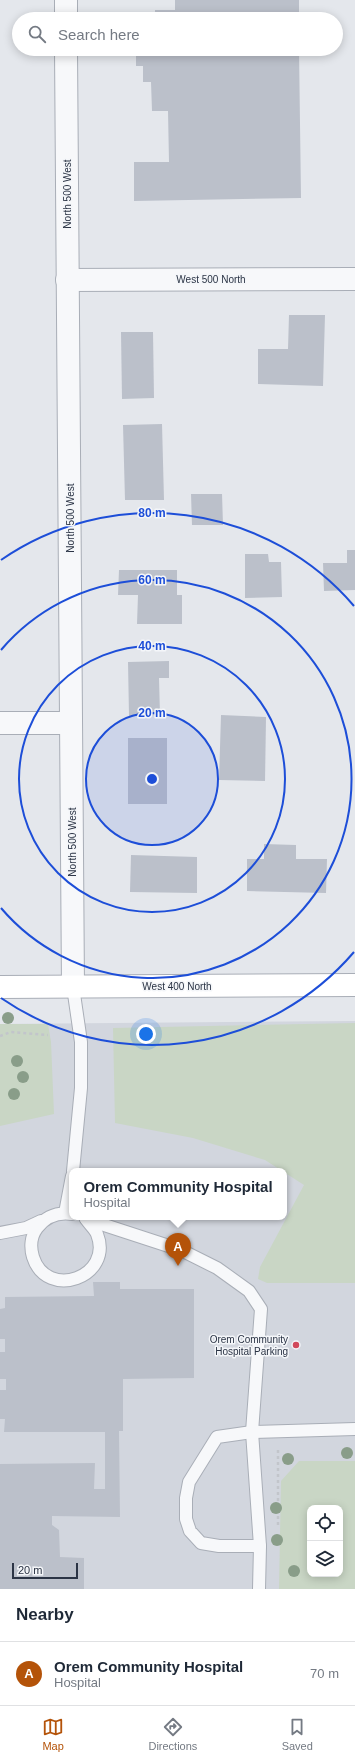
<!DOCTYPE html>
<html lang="en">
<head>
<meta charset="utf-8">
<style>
	:root { --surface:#fff; --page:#f2f2f3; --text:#1f2937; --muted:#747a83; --line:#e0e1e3; --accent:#b45309 }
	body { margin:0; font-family:Arial,sans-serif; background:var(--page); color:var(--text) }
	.controls { position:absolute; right:12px; bottom:12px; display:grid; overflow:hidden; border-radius:8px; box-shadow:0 2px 10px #0003 }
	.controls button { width:36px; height:36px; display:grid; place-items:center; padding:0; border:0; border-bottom:1px solid var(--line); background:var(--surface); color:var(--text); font:20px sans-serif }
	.scale { position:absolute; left:12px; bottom:10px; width:66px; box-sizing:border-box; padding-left:4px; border:2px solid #2b3445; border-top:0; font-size:11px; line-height:14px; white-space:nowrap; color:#2b3445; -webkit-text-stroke:3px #f4f6f9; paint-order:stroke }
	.you { position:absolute; left:146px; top:1034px; width:14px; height:14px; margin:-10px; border:3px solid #fff; border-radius:50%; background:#1a73e8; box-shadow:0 0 0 6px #1a73e833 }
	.badge { display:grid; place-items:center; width:26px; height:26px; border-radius:50%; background:var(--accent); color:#fff; font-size:13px; font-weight:700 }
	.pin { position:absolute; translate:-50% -33px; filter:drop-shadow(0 1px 2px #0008) }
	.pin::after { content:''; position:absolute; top:21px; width:14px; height:12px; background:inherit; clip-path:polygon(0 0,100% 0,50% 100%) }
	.popup { position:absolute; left:69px; top:1168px; width:218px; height:52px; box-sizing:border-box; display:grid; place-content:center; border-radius:8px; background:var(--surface); filter:drop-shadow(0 1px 3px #0005); font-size:13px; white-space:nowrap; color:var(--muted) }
	.popup b { font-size:15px; color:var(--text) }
	.popup::after { content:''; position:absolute; left:50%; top:100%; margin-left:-8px; border:8px solid transparent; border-top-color:var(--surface) }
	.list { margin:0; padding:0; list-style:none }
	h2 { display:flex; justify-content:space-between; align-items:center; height:52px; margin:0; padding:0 16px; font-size:17px }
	h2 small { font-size:13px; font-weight:400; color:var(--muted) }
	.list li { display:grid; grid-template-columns:26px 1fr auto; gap:12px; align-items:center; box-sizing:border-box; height:64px; padding:0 16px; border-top:1px solid var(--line) }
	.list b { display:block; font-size:15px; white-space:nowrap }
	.list p { margin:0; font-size:13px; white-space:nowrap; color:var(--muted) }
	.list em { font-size:13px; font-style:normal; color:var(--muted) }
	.icon { flex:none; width:22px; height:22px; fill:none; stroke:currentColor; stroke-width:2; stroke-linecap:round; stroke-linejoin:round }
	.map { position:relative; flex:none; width:355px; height:1589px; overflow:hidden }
	.search { position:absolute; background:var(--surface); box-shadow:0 2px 10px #0003; left:12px; right:12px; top:12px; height:44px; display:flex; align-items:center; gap:10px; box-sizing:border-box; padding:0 14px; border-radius:22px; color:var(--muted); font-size:15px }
	.sheet { height:116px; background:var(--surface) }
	nav { display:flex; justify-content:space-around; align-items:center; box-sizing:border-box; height:56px; border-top:1px solid var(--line); background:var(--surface); font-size:11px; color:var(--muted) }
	nav a { display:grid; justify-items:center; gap:2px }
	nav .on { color:var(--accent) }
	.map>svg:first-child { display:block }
	.built { fill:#d2d6de; fill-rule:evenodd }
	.green { fill:#c9d6c5; fill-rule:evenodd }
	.building { fill:#bbc0ca }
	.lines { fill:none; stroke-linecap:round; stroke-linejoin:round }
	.service-casing { stroke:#a9aeb7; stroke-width:14 }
	.minor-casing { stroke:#a9aeb7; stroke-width:24 }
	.secondary-casing { stroke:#a9aeb7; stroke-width:24 }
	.path { stroke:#c2c5cb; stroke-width:2.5; stroke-dasharray:3 3; stroke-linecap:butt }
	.service { stroke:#f7f8fa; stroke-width:12 }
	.minor { stroke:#f7f8fa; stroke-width:22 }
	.secondary { stroke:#fff; stroke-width:22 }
	.tree { fill:#899d89 }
	.ring { fill:none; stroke:#1d4ed8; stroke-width:2 }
	.poi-dot { fill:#d1495b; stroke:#f4f6f9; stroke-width:1.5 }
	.labels { text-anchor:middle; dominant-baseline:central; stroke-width:3; stroke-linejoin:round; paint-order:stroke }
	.street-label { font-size:10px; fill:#2b3445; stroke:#f4f6f9 }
	.poi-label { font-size:10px; fill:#2b3445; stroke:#f4f6f9; text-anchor:end }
	.centre { fill:#1d4ed8; stroke:#f4f6f9; stroke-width:2 }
	.ring-label { font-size:12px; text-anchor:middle; font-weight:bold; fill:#1d4ed8; stroke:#f4f6f9; stroke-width:3; stroke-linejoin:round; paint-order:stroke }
</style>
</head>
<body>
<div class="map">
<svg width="355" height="1589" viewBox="0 0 355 1589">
	<rect width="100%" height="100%" fill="#e4e7ec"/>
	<path class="built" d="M 355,1021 L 355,1589 L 0,1589 L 0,1024 ZM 72,1171 L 284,1171 L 284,1217 L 72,1217 ZM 310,1508 L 340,1508 L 340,1574 L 310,1574 Z"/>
	<g class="green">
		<polygon points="355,1023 355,1283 267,1283 258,1279 260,1267 304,1185 265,1160 193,1138 115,1123 113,1028"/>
		<polygon points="0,1024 48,1024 51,1042 54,1114 0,1126"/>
		<path d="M 299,1461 L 355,1461 L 355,1589 L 279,1589 L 281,1481 ZM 310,1508 L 340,1508 L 340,1574 L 310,1574 Z"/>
	</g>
	<g class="building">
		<polygon points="175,0 299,0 299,19 155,19 155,10 175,10"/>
		<polygon points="136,49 299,49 301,198 134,201 134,162 169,162 168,111 152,111 151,82 143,82 143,66 136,66"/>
		<polygon points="289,315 325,315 323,386 258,384 258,349 288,349"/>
		<polygon points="121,332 153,332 154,398 122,399"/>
		<polygon points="162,424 164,500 125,500 123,425"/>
		<polygon points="191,494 222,494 223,525 192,525"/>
		<polygon points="347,550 355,550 355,590 324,591 323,563 347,563"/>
		<polygon points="245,554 268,554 269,562 281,562 282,597 245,598"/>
		<polygon points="119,570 177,570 177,595 182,595 182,624 137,624 138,595 118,595"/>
		<polygon points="169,661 169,678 159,678 160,715 129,716 128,662"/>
		<polygon points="221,715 266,717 265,781 219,780"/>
		<rect x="128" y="738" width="39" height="66"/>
		<polygon points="264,844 296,845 296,859 327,859 326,893 247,891 247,859 264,859"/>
		<polygon points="131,855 197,857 197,893 130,892"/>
		<polygon points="93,1282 120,1282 120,1289 194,1289 194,1378 123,1379 123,1431 119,1431 120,1517 52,1516 52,1525 59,1530 60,1557 84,1558 84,1589 0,1589 0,1464 95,1463 94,1489 105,1489 105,1432 4,1432 5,1419 0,1419 0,1390 6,1390 6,1379 0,1379 0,1352 5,1352 5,1339 0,1339 0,1309 5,1308 5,1297 94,1296"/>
	</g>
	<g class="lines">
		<defs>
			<g id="service">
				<polyline points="73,987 81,1042 81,1088 73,1171"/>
				<polyline points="65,1213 72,1176"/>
				<path d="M 72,1214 C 58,1212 46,1216 37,1228 C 31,1236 30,1247 33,1257 C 47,1301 114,1277 97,1234 C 95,1229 89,1224 86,1219"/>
				<polyline points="86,1219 181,1250 217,1268 249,1291 261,1309 252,1432 260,1546 259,1589"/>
				<polyline points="0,1233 26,1228 41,1221"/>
				<polyline points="260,1546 219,1546 201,1543 190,1531 186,1519 186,1498 189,1482 217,1437 252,1432 355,1429"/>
			</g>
			<g id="minor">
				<polyline points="66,0 66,19"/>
				<polyline points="66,49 73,987"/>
				<polyline points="67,280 355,279"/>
				<polyline points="0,723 71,723"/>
			</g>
			<polyline id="secondary" points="0,987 355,985"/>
		</defs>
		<use href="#service" class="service-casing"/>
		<use href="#minor" class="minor-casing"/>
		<use href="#secondary" class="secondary-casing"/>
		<g class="path">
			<polyline points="0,1036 11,1032 48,1035"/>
			<polyline points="278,1450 278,1525"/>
		</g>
		<use href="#service" class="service"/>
		<use href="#minor" class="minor"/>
		<use href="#secondary" class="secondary"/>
	</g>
	<g class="tree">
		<circle cx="8" cy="1018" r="6"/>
		<circle cx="17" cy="1061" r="6"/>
		<circle cx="23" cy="1077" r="6"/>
		<circle cx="14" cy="1094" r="6"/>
		<circle cx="347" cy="1453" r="6"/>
		<circle cx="288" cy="1459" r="6"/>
		<circle cx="276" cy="1508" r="6"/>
		<circle cx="277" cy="1540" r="6"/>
		<circle cx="294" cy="1571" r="6"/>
	</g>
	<circle cx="152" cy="779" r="66" fill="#1d4ed8" fill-opacity=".12"/>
	<g class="ring">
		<circle cx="152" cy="779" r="66"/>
		<circle cx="152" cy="779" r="133"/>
		<path d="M1 650A199 199 0 1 1 1 908"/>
		<path d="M354 952A266 266 0 0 1 1 998M1 560A266 266 0 0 1 354 606"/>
	</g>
	<circle class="poi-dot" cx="296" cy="1345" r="4"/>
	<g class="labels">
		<g class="street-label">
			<text transform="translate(67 194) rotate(-90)">North 500 West</text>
			<text x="211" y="279">West 500 North</text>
			<text transform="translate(70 518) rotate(-90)">North 500 West</text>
			<text transform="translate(72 842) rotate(-90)">North 500 West</text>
			<text x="177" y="986">West 400 North</text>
		</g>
		<g class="poi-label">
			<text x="288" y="1339">Orem Community<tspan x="288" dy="12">Hospital Parking</tspan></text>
		</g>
	</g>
	<circle cx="152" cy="779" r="6" class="centre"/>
	<g class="ring-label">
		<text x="152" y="517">80 m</text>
		<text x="152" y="584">60 m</text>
		<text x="152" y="650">40 m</text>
		<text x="152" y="717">20 m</text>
	</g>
</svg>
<div class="controls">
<button><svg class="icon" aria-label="locate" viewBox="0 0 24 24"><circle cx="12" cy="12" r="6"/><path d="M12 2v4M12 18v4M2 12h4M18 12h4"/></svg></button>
<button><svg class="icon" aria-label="layers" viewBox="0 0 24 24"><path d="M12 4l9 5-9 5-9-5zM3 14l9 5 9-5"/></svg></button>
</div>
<div class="scale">20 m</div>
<div class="you"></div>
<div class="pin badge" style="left:178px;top:1266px">A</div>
<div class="popup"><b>Orem Community Hospital</b>Hospital</div>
<div class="search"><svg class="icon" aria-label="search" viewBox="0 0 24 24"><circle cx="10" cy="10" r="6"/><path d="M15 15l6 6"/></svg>Search here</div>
</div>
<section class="sheet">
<h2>Nearby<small></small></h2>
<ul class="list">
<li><span class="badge">A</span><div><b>Orem Community Hospital</b><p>Hospital</p></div><em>70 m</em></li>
</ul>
</section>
<nav>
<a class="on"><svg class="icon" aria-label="map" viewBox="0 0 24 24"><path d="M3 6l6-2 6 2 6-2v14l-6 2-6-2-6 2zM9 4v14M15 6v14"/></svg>Map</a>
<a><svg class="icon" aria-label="directions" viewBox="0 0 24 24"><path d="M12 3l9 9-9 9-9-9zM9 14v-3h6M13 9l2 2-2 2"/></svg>Directions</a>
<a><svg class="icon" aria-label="saved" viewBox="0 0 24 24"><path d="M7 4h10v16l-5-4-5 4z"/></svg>Saved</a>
</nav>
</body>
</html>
